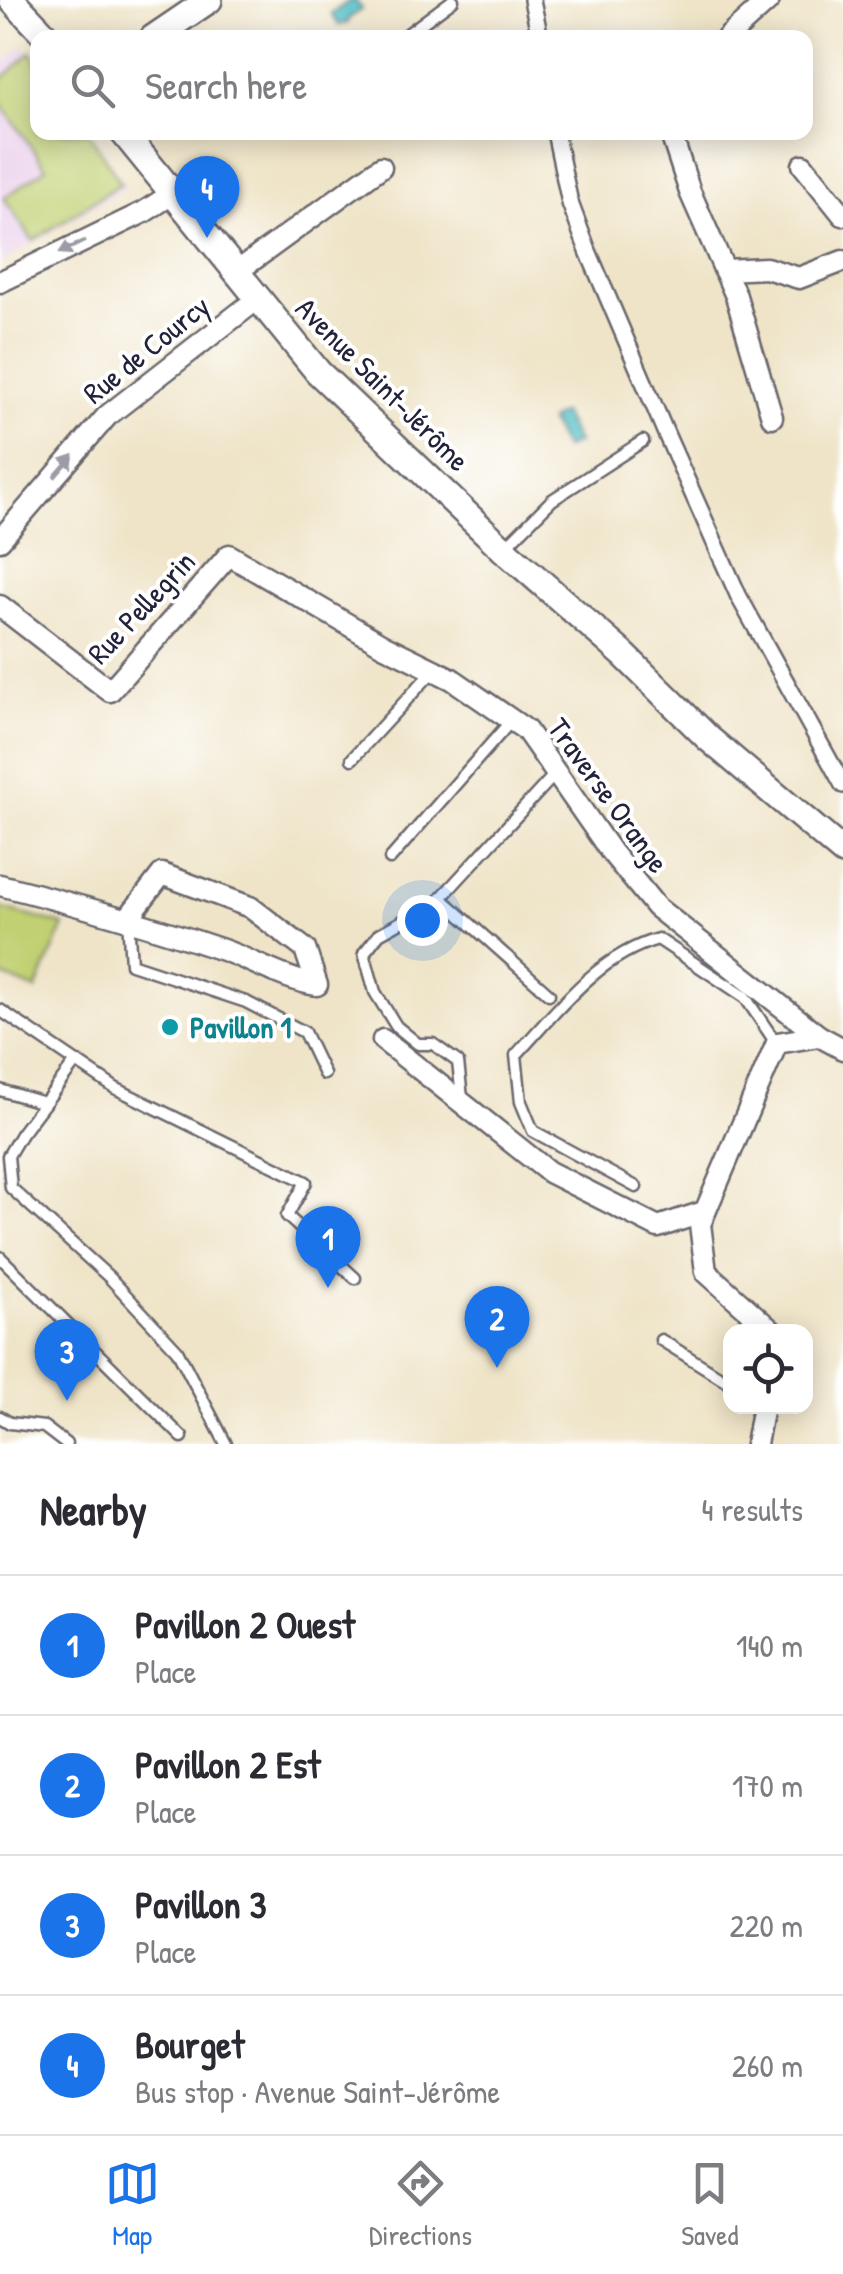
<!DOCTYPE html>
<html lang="en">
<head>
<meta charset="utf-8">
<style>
	:root { --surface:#fff; --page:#f2f2f3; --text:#2b2b33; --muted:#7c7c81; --line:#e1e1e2; --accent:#1a73e8 }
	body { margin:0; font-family:"Patrick Hand",sans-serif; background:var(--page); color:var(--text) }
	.controls { position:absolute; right:30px; bottom:30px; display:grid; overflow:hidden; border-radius:20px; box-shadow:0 5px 25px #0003 }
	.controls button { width:90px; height:90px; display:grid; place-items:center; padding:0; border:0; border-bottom:2px solid var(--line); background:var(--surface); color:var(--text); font:50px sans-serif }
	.you { position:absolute; left:422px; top:920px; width:35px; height:35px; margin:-25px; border:8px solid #fff; border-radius:50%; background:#1a73e8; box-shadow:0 0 0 15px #1a73e833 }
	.badge { display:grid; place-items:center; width:65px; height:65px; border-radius:50%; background:var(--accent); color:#fff; font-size:32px; font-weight:700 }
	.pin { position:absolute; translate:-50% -82px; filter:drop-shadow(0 2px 5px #0008) }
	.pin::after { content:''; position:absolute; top:52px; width:35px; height:30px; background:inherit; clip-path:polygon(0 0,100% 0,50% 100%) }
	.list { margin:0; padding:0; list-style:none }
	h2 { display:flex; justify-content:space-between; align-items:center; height:130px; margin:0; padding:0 40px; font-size:42px }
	h2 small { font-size:32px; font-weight:400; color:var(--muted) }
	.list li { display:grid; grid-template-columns:65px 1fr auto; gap:30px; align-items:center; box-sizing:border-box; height:140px; padding:0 40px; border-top:2px solid var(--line) }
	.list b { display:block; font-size:38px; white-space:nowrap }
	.list p { margin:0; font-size:32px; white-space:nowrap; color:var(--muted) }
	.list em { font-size:32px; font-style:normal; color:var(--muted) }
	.icon { flex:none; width:55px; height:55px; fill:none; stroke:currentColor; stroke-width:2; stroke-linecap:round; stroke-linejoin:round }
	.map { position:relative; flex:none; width:843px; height:1444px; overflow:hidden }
	.search { position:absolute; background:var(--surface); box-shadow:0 5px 25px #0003; left:30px; right:30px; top:30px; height:110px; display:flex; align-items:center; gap:25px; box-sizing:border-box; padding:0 35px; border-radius:20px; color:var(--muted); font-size:38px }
	.sheet { height:690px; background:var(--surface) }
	nav { display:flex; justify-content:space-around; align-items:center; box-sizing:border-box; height:140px; border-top:2px solid var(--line); background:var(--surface); font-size:28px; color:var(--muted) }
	nav a { display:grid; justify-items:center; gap:5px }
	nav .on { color:var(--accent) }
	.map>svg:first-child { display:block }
	.built { fill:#ebd1eb }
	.green { fill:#c1d072; stroke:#727956; stroke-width:2.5 }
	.water { fill:#4cbbc1; stroke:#376e7e; stroke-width:2.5 }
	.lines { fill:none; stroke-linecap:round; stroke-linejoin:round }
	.service-casing { stroke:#6a666c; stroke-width:15 }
	.pedestrian-casing { stroke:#6a666c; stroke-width:20 }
	.minor-casing { stroke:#6a666c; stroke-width:25 }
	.tertiary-casing { stroke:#6a666c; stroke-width:30 }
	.service { stroke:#fff; stroke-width:10 }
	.pedestrian { stroke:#fff; stroke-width:15 }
	.minor { stroke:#fff; stroke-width:20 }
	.tertiary { stroke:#fff; stroke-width:25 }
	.oneway { fill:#9c9ca7 }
	.culture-dot { fill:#0f9aa8; stroke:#fff; stroke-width:4 }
	.labels { text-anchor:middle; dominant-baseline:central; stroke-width:8; stroke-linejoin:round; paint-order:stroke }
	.street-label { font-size:30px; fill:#22223b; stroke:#fff }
	.culture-label { font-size:30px; font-weight:bold; fill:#0d838f; stroke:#fff; text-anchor:start }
</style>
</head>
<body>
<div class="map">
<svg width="843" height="1444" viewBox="0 0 843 1444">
	<rect width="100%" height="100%" fill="#fff"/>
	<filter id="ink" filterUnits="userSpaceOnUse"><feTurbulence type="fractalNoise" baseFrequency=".01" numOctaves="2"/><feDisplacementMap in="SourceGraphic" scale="20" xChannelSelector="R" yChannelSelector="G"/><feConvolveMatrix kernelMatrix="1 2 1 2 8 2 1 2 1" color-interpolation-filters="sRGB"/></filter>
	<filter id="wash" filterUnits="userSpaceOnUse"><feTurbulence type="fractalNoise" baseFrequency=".0048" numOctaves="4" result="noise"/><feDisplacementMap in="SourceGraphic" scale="40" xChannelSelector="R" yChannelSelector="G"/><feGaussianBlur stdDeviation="2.25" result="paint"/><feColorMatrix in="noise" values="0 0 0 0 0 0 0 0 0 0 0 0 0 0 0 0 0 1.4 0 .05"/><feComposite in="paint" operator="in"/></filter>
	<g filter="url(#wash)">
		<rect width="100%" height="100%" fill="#efe4c8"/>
		<polygon class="built" points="23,46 37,65 38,132 87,133 126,186 0,263 0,66"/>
		<g class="green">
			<polygon points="31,52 37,61 38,132 89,133 121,183 33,241 4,198 46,168 0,102 0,81"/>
			<polygon points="0,908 64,925 36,990 0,975"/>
		</g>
		<g class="water">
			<polygon points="351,0 355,0 362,9 347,20 348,23 339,25 331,14"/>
			<polygon points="562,413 577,443 564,449 549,420"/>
		</g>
	</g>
	<g filter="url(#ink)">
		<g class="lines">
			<defs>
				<g id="service">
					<polyline points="402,38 453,0"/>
					<polyline points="503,549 552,500 643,441"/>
					<polyline points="352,759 433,671"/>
					<polyline points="390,859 511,721"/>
					<polyline points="433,904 379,934 364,953 375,992 396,1026 418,1044 433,1044 458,1062 462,1098"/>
					<polyline points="128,919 131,964 246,1002 304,1032 324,1074"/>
					<polyline points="549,994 441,898 556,773"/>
					<polyline points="0,1010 115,1088 306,1182 287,1216 355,1278"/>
					<polyline points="75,1063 21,1134 8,1156 11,1188 109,1277 177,1350 226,1444"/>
					<polyline points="0,1090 44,1103"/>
					<path d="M 636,1187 L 533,1131 L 521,1102 L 516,1055 C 558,1010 597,956 658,939 L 745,997 L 776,1043"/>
					<polyline points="0,1257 182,1437"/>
					<polyline points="661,1340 730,1383"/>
					<polyline points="0,1417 10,1423 44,1427 66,1444"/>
				</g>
				<g id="pedestrian">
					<polyline points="532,0 540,38"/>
					<polyline points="555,132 570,203 588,251 667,436 739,597 843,785"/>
				</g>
				<g id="minor">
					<polyline points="727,38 769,0"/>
					<polyline points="678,132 672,137 690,192 736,296 772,417"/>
					<polyline points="803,165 843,215"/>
					<polyline points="724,270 766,268 799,278 843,261"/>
					<polyline points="235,273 381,167"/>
					<polyline points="0,282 144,212 172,194"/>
					<polyline points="0,540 107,416 256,300"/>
					<polyline points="0,606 110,691 229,555 383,645 452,679 526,730 611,852 656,907 819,1036"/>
					<path d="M 0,885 C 75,904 149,925 223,950 C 254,961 285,980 317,985 L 305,949 L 250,907 L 162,874 L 128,918"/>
					<polyline points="383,1040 549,1172 658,1227 704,1212"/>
					<polyline points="773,1332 706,1272 700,1224 777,1043 819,1036 843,1049"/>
					<polyline points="756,1444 763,1406"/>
				</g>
				<g id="tertiary">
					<polyline points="12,0 48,38"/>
					<polyline points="153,38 209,0"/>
					<polyline points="123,132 318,372 503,549 624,655 708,738 843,852"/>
				</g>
			</defs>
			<use href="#service" class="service-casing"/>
			<use href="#pedestrian" class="pedestrian-casing"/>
			<use href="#minor" class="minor-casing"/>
			<use href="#tertiary" class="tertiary-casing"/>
			<use href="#service" class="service"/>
			<use href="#pedestrian" class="pedestrian"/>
			<use href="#minor" class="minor"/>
			<use href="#tertiary" class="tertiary"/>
		</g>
		<defs><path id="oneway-solid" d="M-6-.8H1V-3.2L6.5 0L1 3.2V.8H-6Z" transform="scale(2.5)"/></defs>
		<g class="oneway">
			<use href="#oneway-solid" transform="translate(72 247) rotate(154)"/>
			<use href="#oneway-solid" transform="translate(64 466) rotate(-49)"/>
		</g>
	</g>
	<circle class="culture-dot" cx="170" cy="1027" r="10"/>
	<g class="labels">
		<g class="street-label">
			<text transform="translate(146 349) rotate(-39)">Rue de Courcy</text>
			<text transform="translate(383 384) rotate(45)">Avenue Saint-Jérôme</text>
			<text transform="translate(141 607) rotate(-47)">Rue Pellegrin</text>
			<text transform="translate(609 795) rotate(54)">Traverse Orange</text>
		</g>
		<g class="culture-label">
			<text x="190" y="1027">Pavillon 1</text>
		</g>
	</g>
</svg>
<div class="controls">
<button><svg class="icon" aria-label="locate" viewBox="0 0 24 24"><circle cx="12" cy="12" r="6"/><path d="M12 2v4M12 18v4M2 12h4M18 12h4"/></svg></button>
</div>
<div class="you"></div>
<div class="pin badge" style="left:328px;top:1288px">1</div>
<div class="pin badge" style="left:497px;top:1368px">2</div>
<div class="pin badge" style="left:67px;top:1401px">3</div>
<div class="pin badge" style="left:207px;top:238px">4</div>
<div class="search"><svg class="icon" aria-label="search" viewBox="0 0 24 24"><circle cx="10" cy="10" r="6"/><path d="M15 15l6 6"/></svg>Search here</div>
</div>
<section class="sheet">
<h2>Nearby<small>4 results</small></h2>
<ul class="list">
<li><span class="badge">1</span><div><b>Pavillon 2 Ouest</b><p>Place</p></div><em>140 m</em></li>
<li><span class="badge">2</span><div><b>Pavillon 2 Est</b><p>Place</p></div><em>170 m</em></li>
<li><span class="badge">3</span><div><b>Pavillon 3</b><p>Place</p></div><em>220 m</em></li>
<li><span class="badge">4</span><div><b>Bourget</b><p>Bus stop · Avenue Saint-Jérôme</p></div><em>260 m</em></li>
</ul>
</section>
<nav>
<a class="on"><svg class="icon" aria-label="map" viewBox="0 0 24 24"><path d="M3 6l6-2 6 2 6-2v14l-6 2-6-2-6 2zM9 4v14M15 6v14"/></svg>Map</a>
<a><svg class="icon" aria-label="directions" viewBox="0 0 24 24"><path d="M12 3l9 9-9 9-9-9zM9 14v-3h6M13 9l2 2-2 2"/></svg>Directions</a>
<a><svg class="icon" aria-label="saved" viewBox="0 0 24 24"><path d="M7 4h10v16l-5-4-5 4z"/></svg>Saved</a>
</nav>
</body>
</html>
